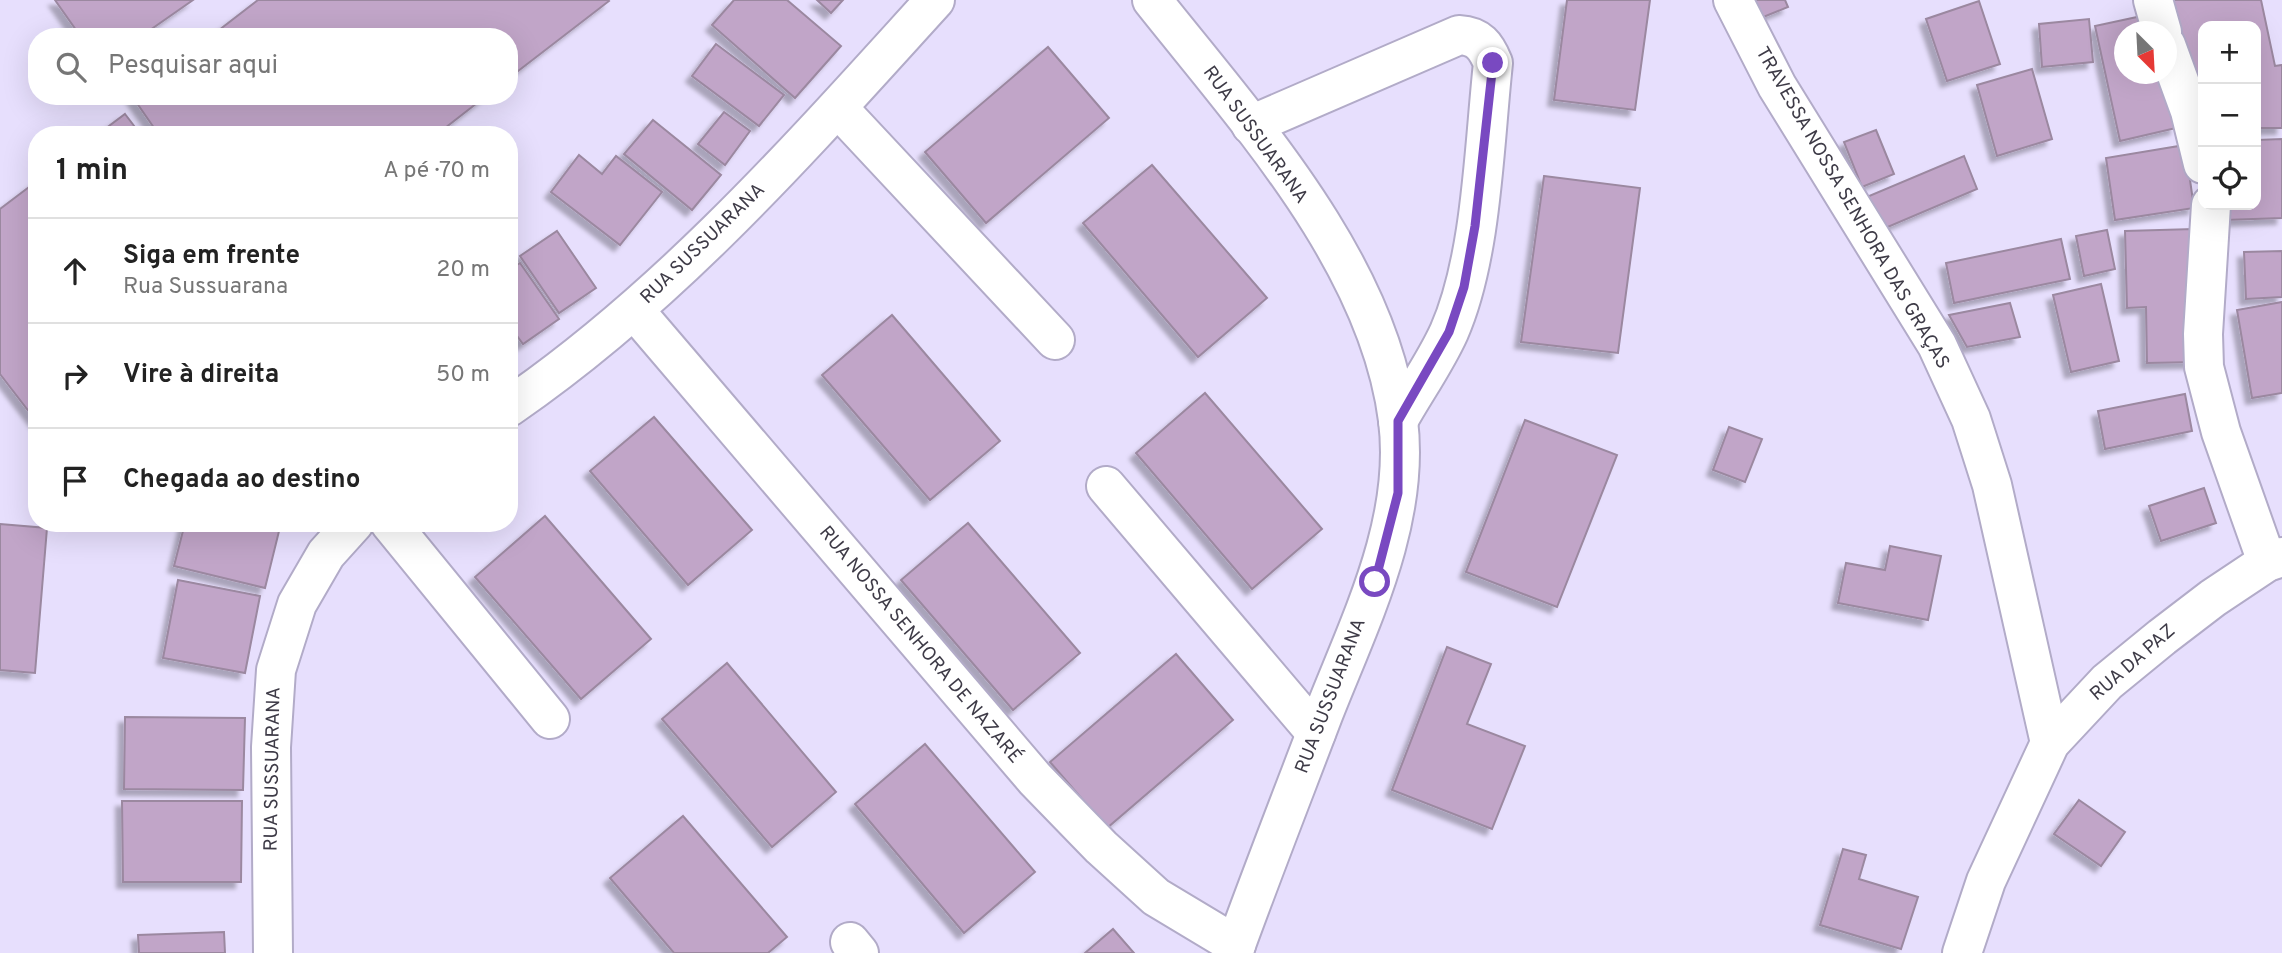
<!DOCTYPE html>
<html lang="pt">
<head>
<meta charset="utf-8">
<style>
	:root { --surface:#fff; --page:#f2f2f2; --text:#222; --muted:#767676; --line:#e0e0e0 }
	body { margin:0; font-family:Overpass,sans-serif; background:var(--page); color:var(--text) }
	.controls { position:absolute; right:21px; top:21px; display:grid; overflow:hidden; border-radius:14px; box-shadow:0 7px 28px #0002 }
	.controls button { width:63px; height:63px; display:grid; place-items:center; padding:0; border:0; border-bottom:2px solid var(--line); background:var(--surface); color:var(--text); font:35px sans-serif }
	.compass { position:absolute; left:2114px; top:21px; width:63px; height:63px; border-radius:50%; background:var(--surface); box-shadow:0 7px 28px #0002; rotate:156deg }
	.stop { position:absolute; width:21px; height:21px; margin:-16px; border:5px solid #7949c1; border-radius:50%; background:#fff }
	.stop.end { background:#7949c1; border-color:#fff; box-shadow:0 2px 7px #0008 }
	.list { margin:0; padding:0; list-style:none }
	h2 { display:flex; justify-content:space-between; align-items:center; height:91px; margin:0; padding:0 28px; font-size:30px }
	h2 small { font-size:23px; font-weight:400; color:var(--muted) }
	.list li { display:grid; grid-template-columns:46px 1fr auto; gap:21px; align-items:center; box-sizing:border-box; height:105px; padding:0 28px; border-top:2px solid var(--line) }
	.list b { display:block; font-size:26px; white-space:nowrap }
	.list p { margin:0; font-size:23px; white-space:nowrap; color:var(--muted) }
	.list em { font-size:23px; font-style:normal; color:var(--muted) }
	.icon { flex:none; width:38px; height:38px; fill:none; stroke:currentColor; stroke-width:2; stroke-linecap:round; stroke-linejoin:round }
	.map { position:relative; flex:none; width:2282px; height:953px; overflow:hidden }
	.search { position:absolute; background:var(--surface); box-shadow:0 7px 28px #0002; left:28px; top:28px; width:490px; height:77px; display:flex; align-items:center; gap:18px; box-sizing:border-box; padding:0 24px; border-radius:28px; color:var(--muted); font-size:26px }
	.panel { position:absolute; background:var(--surface); box-shadow:0 7px 28px #0002; left:28px; top:126px; width:490px; height:406px; border-radius:28px }
	.map>svg:first-child { display:block }
	.building { fill:#c1a5c8; stroke:#9b88a0; stroke-width:2; filter:url(#shadow) }
	.lines { fill:none; stroke-linecap:round; stroke-linejoin:round }
	.minor-casing { stroke:#b2abc8; stroke-width:42 }
	.minor { stroke:#fff; stroke-width:38 }
	.route { stroke:#7949c1; stroke-width:9 }
	.labels { text-anchor:middle; dominant-baseline:central; stroke-width:5; stroke-linejoin:round; paint-order:stroke }
	.street-label { font-size:19px; fill:#3e3b47; stroke:#fff }
</style>
</head>
<body>
<div class="map">
<svg width="2282" height="953" viewBox="0 0 2282 953">
	<defs>
		<filter id="shadow"><feDropShadow dx="-6" dy="6" stdDeviation="2" flood-color="#0004"/></filter>
	</defs>
	<rect width="100%" height="100%" fill="#e7dffd"/>
	<g class="building">
		<polygon points="55,0 193,0 140,37 81,37"/>
		<polygon points="258,0 608,0 609,1 509,78 509,37 210,37"/>
		<polygon points="734,0 787,0 841,46 795,98 712,25"/>
		<polygon points="817,0 843,0 831,13"/>
		<polygon points="1567,0 1650,0 1635,110 1554,100"/>
		<polygon points="1748,0 1785,0 1788,7 1756,20"/>
		<polygon points="2169,0 2261,0 2275,66 2282,65 2282,128 2256,128 2256,26 2203,26 2203,112"/>
		<polygon points="1979,1 2000,64 1947,81 1926,19"/>
		<polygon points="2151,14 2155,32 2124,32 2124,74 2164,74 2176,128 2120,141 2095,26"/>
		<polygon points="2089,19 2093,62 2042,67 2039,24"/>
		<polygon points="716,44 784,95 759,126 692,76"/>
		<polygon points="1048,47 1109,118 986,223 925,152"/>
		<polygon points="2032,69 2052,139 1997,156 1977,85"/>
		<polygon points="132,96 486,96 436,135 159,135"/>
		<polygon points="724,112 750,131 725,165 698,144"/>
		<polygon points="125,114 141,135 97,135"/>
		<polygon points="653,120 721,175 692,210 624,154"/>
		<polygon points="1876,130 1894,174 1862,187 1844,142"/>
		<polygon points="2282,139 2282,218 2225,220 2225,205 2256,205 2256,140"/>
		<polygon points="2185,145 2194,208 2115,220 2106,158"/>
		<polygon points="579,155 602,174 616,156 662,192 620,245 551,192"/>
		<polygon points="1964,156 1977,189 1876,232 1862,199"/>
		<polygon points="1152,165 1267,298 1198,357 1083,223"/>
		<polygon points="1544,176 1640,188 1618,353 1521,342"/>
		<polygon points="37,181 37,422 0,374 0,209"/>
		<polygon points="2194,229 2196,362 2147,363 2146,307 2127,308 2125,231"/>
		<polygon points="2107,230 2115,269 2084,276 2076,236"/>
		<polygon points="557,231 596,288 559,313 520,256"/>
		<polygon points="2061,239 2070,279 1954,303 1946,263"/>
		<polygon points="2282,251 2282,297 2246,299 2244,252"/>
		<polygon points="520,263 559,319 523,344 509,325 509,270"/>
		<polygon points="2101,284 2119,361 2071,372 2053,295"/>
		<polygon points="2282,302 2282,393 2252,398 2237,310"/>
		<polygon points="2010,303 2020,337 1967,347 1949,315"/>
		<polygon points="892,315 1000,441 930,500 822,375"/>
		<polygon points="1205,393 1322,529 1252,589 1136,453"/>
		<polygon points="2185,394 2192,431 2105,449 2098,411"/>
		<polygon points="654,417 752,530 688,585 590,471"/>
		<polygon points="1525,420 1617,455 1557,607 1466,572"/>
		<polygon points="1729,427 1762,439 1745,482 1713,470"/>
		<polygon points="2204,488 2216,523 2161,541 2149,506"/>
		<polygon points="545,516 651,639 581,699 475,577"/>
		<polygon points="185,523 281,523 265,588 174,566"/>
		<polygon points="968,523 1080,653 1013,710 901,580"/>
		<polygon points="0,524 47,528 35,673 0,670"/>
		<polygon points="1890,546 1941,556 1928,620 1838,603 1846,563 1885,570"/>
		<polygon points="178,580 260,596 245,673 163,658"/>
		<polygon points="1447,647 1491,664 1467,724 1525,746 1492,829 1392,790"/>
		<polygon points="1176,654 1233,720 1107,828 1050,762"/>
		<polygon points="727,663 836,792 772,847 662,719"/>
		<polygon points="125,717 245,718 243,790 124,789"/>
		<polygon points="925,744 1035,872 964,933 855,804"/>
		<polygon points="2079,800 2125,832 2101,866 2054,834"/>
		<polygon points="122,801 242,801 241,882 123,882"/>
		<polygon points="683,816 787,937 768,953 674,953 610,878"/>
		<polygon points="1843,849 1866,855 1859,879 1918,897 1901,949 1820,925"/>
		<polygon points="1113,929 1134,953 1085,953"/>
		<polygon points="224,932 225,953 139,953 138,935"/>
	</g>
	<g class="lines">
		<defs>
			<g id="minor">
				<path d="M 1152,0 C 1248,121 1378,262 1398,420 C 1411,522 1359,623 1323,715 C 1293,794 1262,873 1233,953"/>
				<polyline points="1733,0 1777,86 1937,345 1971,419 1992,485 2050,743"/>
				<polyline points="2153,0 2162,32"/>
				<polyline points="2166,45 2190,111 2203,164"/>
				<polyline points="838,108 1055,340"/>
				<path d="M 1251,125 L 1459,35 C 1479,36 1486,46 1493,63 C 1484,146 1482,257 1449,332 C 1435,363 1414,392 1398,421"/>
				<polyline points="2211,205 2203,334 2204,367 2221,432 2267,562"/>
				<polyline points="635,311 1035,779 1101,847 1156,897 1236,945"/>
				<path d="M 509,407 C 672,295 803,145 935,0"/>
				<polyline points="1106,486 1316,733"/>
				<polyline points="390,523 550,719"/>
				<polyline points="850,942 859,953"/>
				<polyline points="273,953 271,747 276,670 297,604 326,554 354,523"/>
				<polyline points="1962,953 1986,881 2050,743 2107,682 2162,637 2213,598 2267,562 2282,557"/>
			</g>
		</defs>
		<use href="#minor" class="minor-casing"/>
		<use href="#minor" class="minor"/>
	</g>
	<g class="lines">
		<polyline class="route" points="1375,582 1398,493 1398,421 1449,332 1464,287 1475,226 1493,63"/>
	</g>
	<g class="labels">
		<g class="street-label">
			<text transform="translate(1255 135) rotate(54)">RUA SUSSUARANA</text>
			<text transform="translate(1852 208) rotate(60)">TRAVESSA NOSSA SENHORA DAS GRAÇAS</text>
			<text transform="translate(703 244) rotate(-44)">RUA SUSSUARANA</text>
			<text transform="translate(920 645) rotate(50)">RUA NOSSA SENHORA DE NAZARÉ</text>
			<text transform="translate(2133 663) rotate(-41)">RUA DA PAZ</text>
			<text transform="translate(1331 696) rotate(-69)">RUA SUSSUARANA</text>
			<text transform="translate(273 769) rotate(-89)">RUA SUSSUARANA</text>
		</g>
	</g>
</svg>
<div class="controls">
<button>+</button>
<button>−</button>
<button><svg class="icon" aria-label="locate" viewBox="0 0 24 24"><circle cx="12" cy="12" r="6"/><path d="M12 2v4M12 18v4M2 12h4M18 12h4"/></svg></button>
</div>
<svg class="compass" viewBox="-18 -18 36 36"><path d="M0-13l5 13h-10z" fill="#e53935"/><path d="M0 13l5-13h-10z" fill="#767676"/></svg>
<div class="stop" style="left:1375px;top:582px"></div>
<div class="stop end" style="left:1493px;top:63px"></div>
<div class="search"><svg class="icon" aria-label="search" viewBox="0 0 24 24"><circle cx="10" cy="10" r="6"/><path d="M15 15l6 6"/></svg>Pesquisar aqui</div>
<section class="panel">
<h2>1 min<small>A pé · 70 m</small></h2>
<ul class="list">
<li><svg class="icon" aria-label="ahead" viewBox="0 0 24 24"><path d="M12 20V5M6 11l6-6 6 6"/></svg><div><b>Siga em frente</b><p>Rua Sussuarana</p></div><em>20 m</em></li>
<li><svg class="icon" aria-label="right" viewBox="0 0 24 24"><path d="M7 20v-9h11M14 6l5 5-5 5"/></svg><div><b>Vire à direita</b></div><em>50 m</em></li>
<li><svg class="icon" aria-label="arrive" viewBox="0 0 24 24"><path d="M6 21V4h12l-3 4 3 4H6"/></svg><div><b>Chegada ao destino</b></div></li>
</ul>
</section>
</div>
</body>
</html>
